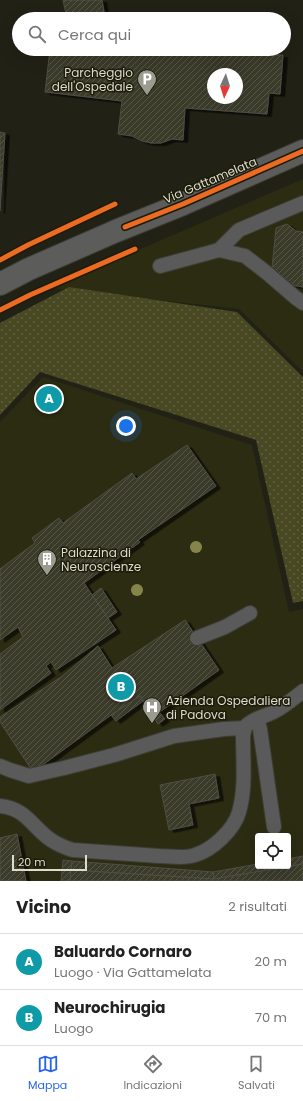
<!DOCTYPE html>
<html lang="it">
<head>
<meta charset="utf-8">
<style>
	:root { --surface:#fff; --page:#f6f6f6; --text:#222; --muted:#767676; --line:#e0e0e0; --accent:#2563eb }
	body { margin:0; font-family:Poppins,sans-serif; background:var(--page); color:var(--text) }
	.controls { position:absolute; right:12px; bottom:12px; display:grid; overflow:hidden; border-radius:4px; box-shadow:0 4px 16px #0002 }
	.controls button { width:36px; height:36px; display:grid; place-items:center; padding:0; border:0; border-bottom:1px solid var(--line); background:var(--surface); color:var(--text); font:20px sans-serif }
	.compass { position:absolute; left:207px; top:68px; width:36px; height:36px; border-radius:50%; background:var(--surface); box-shadow:0 4px 16px #0002; rotate:184deg }
	.scale { position:absolute; left:12px; bottom:10px; width:75px; box-sizing:border-box; padding-left:4px; border:2px solid #dcdcd0; border-top:0; font-size:11px; line-height:14px; white-space:nowrap; color:#dcdcd0; -webkit-text-stroke:3px #1c1c09; paint-order:stroke }
	.you { position:absolute; left:126px; top:426px; width:14px; height:14px; margin:-10px; border:3px solid #fff; border-radius:50%; background:#1a73e8; box-shadow:0 0 0 6px #1a73e833 }
	.badge { display:grid; place-items:center; width:26px; height:26px; border-radius:50%; background:var(--accent); color:#fff; font-size:13px; font-weight:700 }
	.pin { position:absolute; translate:-50% -50%; border:2px solid #fff; box-shadow:0 1px 4px #0006 }
	.list { margin:0; padding:0; list-style:none }
	h2 { display:flex; justify-content:space-between; align-items:center; height:52px; margin:0; padding:0 16px; font-size:17px }
	h2 small { font-size:13px; font-weight:400; color:var(--muted) }
	.list li { display:grid; grid-template-columns:26px 1fr auto; gap:12px; align-items:center; box-sizing:border-box; height:56px; padding:0 16px; border-top:1px solid var(--line) }
	.list b { display:block; font-size:15px; white-space:nowrap }
	.list p { margin:0; font-size:13px; white-space:nowrap; color:var(--muted) }
	.list em { font-size:13px; font-style:normal; color:var(--muted) }
	.icon { flex:none; width:22px; height:22px; fill:none; stroke:currentColor; stroke-width:2; stroke-linecap:round; stroke-linejoin:round }
	.map { position:relative; flex:none; width:303px; height:881px; overflow:hidden }
	.search { position:absolute; background:var(--surface); box-shadow:0 4px 16px #0002; left:12px; right:12px; top:12px; height:44px; display:flex; align-items:center; gap:10px; box-sizing:border-box; padding:0 14px; border-radius:22px; color:var(--muted); font-size:15px }
	.sheet { height:164px; background:var(--surface) }
	nav { display:flex; justify-content:space-around; align-items:center; box-sizing:border-box; height:56px; border-top:1px solid var(--line); background:var(--surface); font-size:11px; color:var(--muted) }
	nav a { display:grid; justify-items:center; gap:2px }
	nav .on { color:var(--accent) }
	.map>svg:first-child { display:block }
	.built { fill:#2c2c13; fill-rule:evenodd }
	.grass { fill:url(#grass-dots) }
	.building { fill:url(#building-hatch); stroke:#4e4e44; fill-rule:evenodd; filter:url(#shadow) }
	.lines { fill:none; stroke-linecap:round; stroke-linejoin:round }
	.service-casing { stroke:#3e3e35; stroke-width:16 }
	.secondary-casing { stroke:#3e3e35; stroke-width:24 }
	.service { stroke:#595a59; stroke-width:14 }
	.secondary { stroke:#5c5c5a; stroke-width:22 }
	.cycleway-casing { stroke:#1c1c09; stroke-width:8 }
	.cycleway { stroke:#ed6a23; stroke-width:5 }
	.tree { fill:#85854a }
	.labels { text-anchor:middle; dominant-baseline:central; stroke-width:3; stroke-linejoin:round; paint-order:stroke }
	.poi-label { font-size:12px; fill:#dcdcd0; stroke:#1c1c09; text-anchor:start }
	.street-label { font-size:12px; fill:#dcdcd0; stroke:#1c1c09 }
</style>
</head>
<body>
<div class="map">
<svg width="303" height="881" viewBox="0 0 303 881">
	<defs>
		<pattern id="grass-dots" width="8" height="8" patternUnits="userSpaceOnUse"><rect width="8" height="8" fill="#484823"/><path d="M2 2h.1M6 6h.1" fill="none" stroke="#626242" stroke-width="1.8" stroke-linecap="round"/></pattern>
		<pattern id="building-hatch" width="6" height="6" patternUnits="userSpaceOnUse"><rect width="6" height="6" fill="#3b3b2b"/><path d="M-1 1l2-2M0 6l6-6M5 7l2-2" fill="none" stroke="#575749"/></pattern>
		<filter id="shadow"><feDropShadow dx="4.5" dy="2.5" stdDeviation="0" flood-color="#0009"/></filter>
	</defs>
	<rect width="100%" height="100%" fill="#212116"/>
	<g class="built">
		<polygon points="303,179 303,372 239,309 50,288"/>
		<path d="M 43,377 L 252,445 L 289,612 L 303,609 L 303,881 L 0,881 L 0,422 ZM 258,836 L 288,836 L 288,866 L 258,866 Z"/>
	</g>
	<polygon class="grass" points="69,287 237,312 303,377 303,601 293,603 256,440 40,372 0,415 0,323"/>
	<g class="building">
		<polygon points="63,0 102,0 105,17 131,19 54,19 54,13 66,14"/>
		<path d="M 50,49 L 272,49 L 272,55 L 283,55 L 280,94 L 269,93 L 267,114 L 185,108 L 183,140 L 172,139 L 161,143 L 151,143 L 142,141 L 132,136 L 118,134 L 122,101 L 45,92 ZM 213,74 L 237,74 L 237,98 L 213,98 Z"/>
		<polygon points="0,132 5,133 0,211"/>
		<polygon points="287,224 296,231 303,232 303,287 292,285 272,268 276,228"/>
		<polygon points="187,445 216,486 138,540 140,542 84,583 116,630 56,670 51,662 46,666 51,673 0,710 0,654 23,637 18,627 0,640 0,569 35,543 32,538 59,518 63,523 132,473 136,479"/>
		<polygon points="101,588 117,612 108,618 92,595"/>
		<polygon points="185,620 219,670 154,716 140,696 111,715 33,772 0,722 0,717 61,677 98,646 112,668"/>
		<polygon points="140,696 143,701 116,721 111,715"/>
		<polygon points="160,713 165,719 158,724 155,719"/>
		<polygon points="215,774 219,798 189,804 193,825 169,830 160,785"/>
		<polygon points="17,834 26,881 0,881 0,838"/>
		<polygon points="303,856 303,864 214,879 213,872 258,864 258,866 288,866 288,859"/>
		<polygon points="63,860 72,861 70,881 61,881"/>
		<polygon points="72,861 213,872 214,879 71,870"/>
		<polygon points="303,864 303,881 70,881 71,870 214,879"/>
	</g>
	<g class="lines">
		<defs>
			<g id="service">
				<polyline points="219,250 239,230 303,203"/>
				<polyline points="160,266 219,250 245,256 267,273 296,298 303,303"/>
				<polyline points="197,638 225,627 250,613"/>
				<polyline points="257,719 260,729 274,827"/>
				<polyline points="0,766 10,770 29,776 64,768 114,755 174,736 224,729 245,728"/>
				<path d="M 0,806 C 27,809 31,826 51,840 C 57,844 66,848 73,850 C 102,852 130,854 159,856 C 170,856 184,859 195,855 C 212,850 234,830 239,812 C 246,788 243,761 243,736 C 244,732 244,728 247,725 C 254,718 267,716 275,711 C 285,706 294,698 303,691"/>
			</g>
			<polyline id="secondary" points="0,284 29,269 116,231 183,204 303,151"/>
		</defs>
		<use href="#service" class="service-casing"/>
		<use href="#secondary" class="secondary-casing"/>
		<use href="#service" class="service"/>
		<use href="#secondary" class="secondary"/>
		<defs>
			<g id="cycleway">
				<polyline points="125,227 183,204 303,151"/>
				<polyline points="0,260 28,245 115,204"/>
				<polyline points="0,310 30,295 135,249"/>
			</g>
		</defs>
		<use href="#cycleway" class="cycleway-casing"/>
		<use href="#cycleway" class="cycleway"/>
	</g>
	<g class="tree">
		<circle cx="196" cy="547" r="6"/>
		<circle cx="137" cy="590" r="6"/>
	</g>
	<defs>
		<symbol id="parking-pin" viewBox="-11 -11 22 30"><path d="M0 17L-7.5 6A9.5 9.5 0 1 1 7.5 6Z" fill="#9b9b8f" stroke="#1c1c09"/><path d="M-3.5-5.5H1a3.5 3.5 0 0 1 0 7H-1V5.5H-3.5ZM-1-3.4V-.6H.8a1.4 1.4 0 0 0 0-2.8Z" fill="#fff"/></symbol>
		<symbol id="building-pin" viewBox="-11 -11 22 30"><path d="M0 17L-7.5 6A9.5 9.5 0 1 1 7.5 6Z" fill="#9b9b8f" stroke="#1c1c09"/><path d="M-4-6H4V6H1V3H-1V6H-4ZM-2.5-4.3h1.7v1.8h-1.7ZM.8-4.3h1.7v1.8H.8ZM-2.5-1h1.7V.8h-1.7ZM.8-1h1.7V.8H.8Z" fill="#fff"/></symbol>
		<symbol id="hospital-pin" viewBox="-11 -11 22 30"><path d="M0 17L-7.5 6A9.5 9.5 0 1 1 7.5 6Z" fill="#9b9b8f" stroke="#1c1c09"/><path d="M-5-5h3v3.5h4V-5h3V5h-3V1.5h-4V5h-3Z" fill="#fff"/></symbol>
	</defs>
	<g fill-rule="evenodd">
		<use href="#parking-pin" x="136" y="68" width="22" height="30"/>
		<use href="#building-pin" x="36" y="548" width="22" height="30"/>
		<use href="#hospital-pin" x="141" y="696" width="22" height="30"/>
	</g>
	<g class="labels">
		<g class="poi-label">
			<text x="133" y="72" text-anchor="end">Parcheggio<tspan x="133" dy="14">dell'Ospedale</tspan></text>
			<text x="61" y="552">Palazzina di<tspan x="61" dy="14">Neuroscienze</tspan></text>
			<text x="166" y="700">Azienda Ospedaliera<tspan x="166" dy="14">di Padova</tspan></text>
		</g>
		<g class="street-label">
			<text transform="translate(210 180) rotate(-23)">Via Gattamelata</text>
		</g>
	</g>
</svg>
<div class="controls">
<button><svg class="icon" aria-label="locate" viewBox="0 0 24 24"><circle cx="12" cy="12" r="6"/><path d="M12 2v4M12 18v4M2 12h4M18 12h4"/></svg></button>
</div>
<svg class="compass" viewBox="-18 -18 36 36"><path d="M0-13l5 13h-10z" fill="#e53935"/><path d="M0 13l5-13h-10z" fill="#767676"/></svg>
<div class="scale">20 m</div>
<div class="you"></div>
<div class="pin badge" style="left:49px;top:399px;background:#0f9aa8">A</div>
<div class="pin badge" style="left:121px;top:687px;background:#0f9aa8">B</div>
<div class="search"><svg class="icon" aria-label="search" viewBox="0 0 24 24"><circle cx="10" cy="10" r="6"/><path d="M15 15l6 6"/></svg>Cerca qui</div>
</div>
<section class="sheet">
<h2>Vicino<small>2 risultati</small></h2>
<ul class="list">
<li><span class="badge" style="background:#0f9aa8">A</span><div><b>Baluardo Cornaro</b><p>Luogo · Via Gattamelata</p></div><em>20 m</em></li>
<li><span class="badge" style="background:#0f9aa8">B</span><div><b>Neurochirugia</b><p>Luogo</p></div><em>70 m</em></li>
</ul>
</section>
<nav>
<a class="on"><svg class="icon" aria-label="map" viewBox="0 0 24 24"><path d="M3 6l6-2 6 2 6-2v14l-6 2-6-2-6 2zM9 4v14M15 6v14"/></svg>Mappa</a>
<a><svg class="icon" aria-label="directions" viewBox="0 0 24 24"><path d="M12 3l9 9-9 9-9-9zM9 14v-3h6M13 9l2 2-2 2"/></svg>Indicazioni</a>
<a><svg class="icon" aria-label="saved" viewBox="0 0 24 24"><path d="M7 4h10v16l-5-4-5 4z"/></svg>Salvati</a>
</nav>
</body>
</html>
